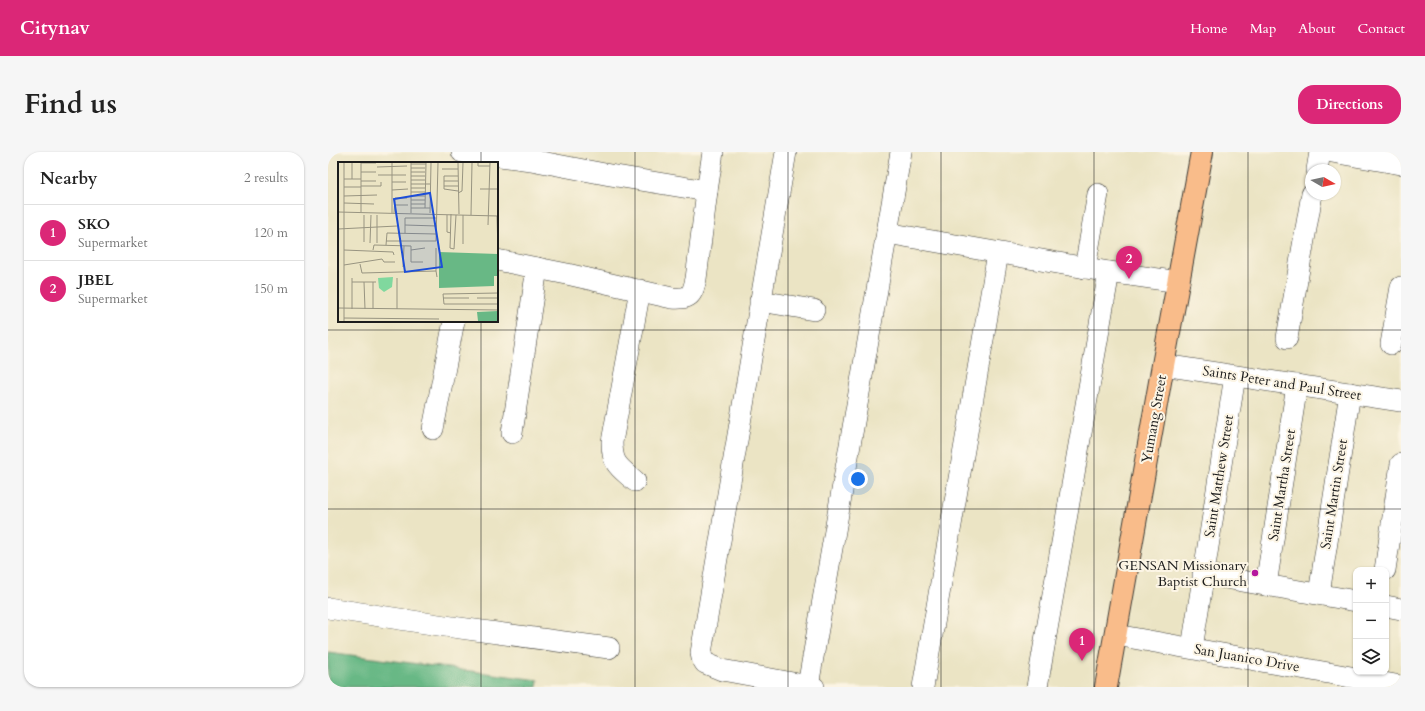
<!DOCTYPE html>
<html lang="en">
<head>
<meta charset="utf-8">
<style>
	:root { --surface:#fff; --page:#f6f6f6; --text:#222; --muted:#767676; --line:#e0e0e0; --accent:#db2777 }
	body { margin:0; font-family:Cardo,serif; background:var(--page); color:var(--text) }
	.controls { position:absolute; right:12px; bottom:12px; display:grid; overflow:hidden; border-radius:8px; box-shadow:0 1px 3px #0004 }
	.controls button { width:36px; height:36px; display:grid; place-items:center; padding:0; border:0; border-bottom:1px solid var(--line); background:var(--surface); color:var(--text); font:20px sans-serif }
	.compass { position:absolute; left:977px; top:12px; width:36px; height:36px; border-radius:50%; background:var(--surface); box-shadow:0 1px 3px #0004; rotate:99deg }
	.you { position:absolute; left:530px; top:327px; width:14px; height:14px; margin:-10px; border:3px solid #fff; border-radius:50%; background:#1a73e8; box-shadow:0 0 0 6px #1a73e833 }
	.badge { display:grid; place-items:center; width:26px; height:26px; border-radius:50%; background:var(--accent); color:#fff; font-size:13px; font-weight:700 }
	.pin { position:absolute; translate:-50% -33px; filter:drop-shadow(0 1px 2px #0008) }
	.pin::after { content:''; position:absolute; top:21px; width:14px; height:12px; background:inherit; clip-path:polygon(0 0,100% 0,50% 100%) }
	.list { margin:0; padding:0; list-style:none }
	h2 { display:flex; justify-content:space-between; align-items:center; height:52px; margin:0; padding:0 16px; font-size:17px }
	h2 small { font-size:13px; font-weight:400; color:var(--muted) }
	.list li { display:grid; grid-template-columns:26px 1fr auto; gap:12px; align-items:center; box-sizing:border-box; height:56px; padding:0 16px; border-top:1px solid var(--line) }
	.list b { display:block; font-size:15px; white-space:nowrap }
	.list p { margin:0; font-size:13px; white-space:nowrap; color:var(--muted) }
	.list em { font-size:13px; font-style:normal; color:var(--muted) }
	.icon { flex:none; width:22px; height:22px; fill:none; stroke:currentColor; stroke-width:2; stroke-linecap:round; stroke-linejoin:round }
	.map { position:relative; flex:none; width:1073px; height:535px; overflow:hidden; border-radius:16px }
	header { display:flex; align-items:center; gap:24px; box-sizing:border-box; height:56px; padding:0 20px; background:var(--accent); color:#fff }
	header strong { font-size:19px }
	nav { display:flex; gap:22px; margin-inline-start:auto; font-size:14px }
	.intro { display:flex; align-items:center; justify-content:space-between; box-sizing:border-box; height:96px; padding:0 24px }
	h1 { margin:0; font-size:28px }
	.button { padding:10px 18px; border-radius:16px; background:var(--accent); color:#fff; font-size:14px; font-weight:700 }
	main { display:flex; gap:24px; padding:0 24px }
	aside { flex:1; background:var(--surface); border-radius:16px; box-shadow:0 1px 3px #0004 }
	.map>svg:first-child { display:block }
	.forest { fill:#68b885; stroke:#426a50 }
	.lines { fill:none; stroke-linecap:round; stroke-linejoin:round }
	.minor-casing { stroke:#3b3a35; stroke-width:22 }
	.major-casing { stroke:#3b3a35; stroke-width:24 }
	.minor { stroke:#fff; stroke-width:21 }
	.major { stroke:#f9bc8a; stroke-width:22 }
	.grid { fill:none; stroke:#1c1c1c; stroke-width:1; stroke-opacity:0.55 }
	.poi-dot { fill:#b5179e; stroke:#fcf5e5; stroke-width:1.5 }
	.labels { text-anchor:middle; dominant-baseline:central; stroke-width:4; stroke-linejoin:round; paint-order:stroke }
	.street-label { font-size:14px; fill:#1c1c1c; stroke:#fcf5e5 }
	.poi-label { font-size:14px; fill:#1c1c1c; stroke:#fcf5e5; text-anchor:end }
	.inset-road { fill:none; stroke:#989481; stroke-width:1 }
	.view { fill:#1d4ed8; fill-opacity:0.15; stroke:#1d4ed8; stroke-width:2 }
	.inset-edge { fill:none; stroke:#1c1c1c; stroke-width:2 }
</style>
</head>
<body>
<header>
<strong>Citynav</strong>
<nav><a>Home</a><a>Map</a><a>About</a><a>Contact</a></nav>
</header>
<div class="intro"><h1>Find us</h1><a class="button">Directions</a></div>
<main>
<aside>
<h2>Nearby<small>2 results</small></h2>
<ul class="list">
<li><span class="badge">1</span><div><b>SKO</b><p>Supermarket</p></div><em>120 m</em></li>
<li><span class="badge">2</span><div><b>JBEL</b><p>Supermarket</p></div><em>150 m</em></li>
</ul>
</aside>
<div class="map">
<svg width="1073" height="535" viewBox="0 0 1073 535">
	<rect width="100%" height="100%" fill="#fcf5e5"/>
	<filter id="ink" filterUnits="userSpaceOnUse"><feTurbulence type="fractalNoise" baseFrequency=".025" numOctaves="2"/><feDisplacementMap in="SourceGraphic" scale="8" xChannelSelector="R" yChannelSelector="G"/><feConvolveMatrix kernelMatrix="1 2 1 2 8 2 1 2 1" color-interpolation-filters="sRGB"/></filter>
	<filter id="wash" filterUnits="userSpaceOnUse"><feTurbulence type="fractalNoise" baseFrequency=".012" numOctaves="4" result="noise"/><feDisplacementMap in="SourceGraphic" scale="16" xChannelSelector="R" yChannelSelector="G"/><feGaussianBlur stdDeviation="0.9" result="paint"/><feColorMatrix in="noise" values="0 0 0 0 0 0 0 0 0 0 0 0 0 0 0 0 0 1.4 0 .05"/><feComposite in="paint" operator="in"/></filter>
	<g filter="url(#wash)">
		<rect width="100%" height="100%" fill="#ebe4c4"/>
		<polygon class="forest" points="0,500 210,528 209,535 0,535"/>
	</g>
	<g filter="url(#ink)">
		<g class="lines">
			<defs>
				<g id="minor">
					<polyline points="134,0 148,3 172,4 203,8 282,23 379,39"/>
					<polyline points="458,0 373,501 374,506 377,511 394,518 486,535"/>
					<polyline points="1004,0 1073,12"/>
					<polyline points="989,18 992,0"/>
					<polyline points="559,81 781,120 851,130"/>
					<path d="M 169,108 L 239,122 L 344,146 C 362,147 364,144 368,127 L 379,39 L 385,0"/>
					<polyline points="757,116 770,42"/>
					<polyline points="432,149 486,158"/>
					<polyline points="959,186 984,42"/>
					<polyline points="1063,192 1073,135"/>
					<polyline points="835,213 1073,249"/>
					<polyline points="105,277 126,169"/>
					<polyline points="184,281 209,116"/>
					<path d="M 307,329 C 291,315 284,313 284,290 L 312,138"/>
					<polyline points="1057,418 1073,312"/>
					<polyline points="875,422 1028,449"/>
					<polyline points="938,433 969,233"/>
					<polyline points="991,442 1022,241"/>
					<polyline points="1058,454 1073,457"/>
					<polyline points="0,456 117,474 281,496"/>
					<polyline points="788,483 1073,534"/>
					<polyline points="864,496 907,224"/>
					<polyline points="480,534 573,0"/>
					<polyline points="595,535 670,101"/>
					<polyline points="709,535 781,120"/>
				</g>
				<polyline id="major" points="778,535 835,213 874,0"/>
			</defs>
			<use href="#minor" class="minor-casing"/>
			<use href="#major" class="major-casing"/>
			<use href="#minor" class="minor"/>
			<use href="#major" class="major"/>
		</g>
	</g>
	<path class="grid" d="M 153,0 L 153,11M 307,0 L 307,535M 460,0 L 460,535M 613,0 L 613,535M 766,0 L 766,535M 920,0 L 920,535M 153,169 L 153,535M 0,178 L 1073,178M 0,357 L 1073,357"/>
	<circle class="poi-dot" cx="927" cy="421" r="4"/>
	<g class="labels">
		<g class="street-label">
			<text transform="translate(954 231) rotate(9)">Saints Peter and Paul Street</text>
			<text transform="translate(826 267) rotate(-80)">Yumang Street</text>
			<text transform="translate(891 324) rotate(-81)">Saint Matthew Street</text>
			<text transform="translate(954 333) rotate(-81)">Saint Martha Street</text>
			<text transform="translate(1006 342) rotate(-81)">Saint Martin Street</text>
			<text transform="translate(919 506) rotate(10)">San Juanico Drive</text>
		</g>
		<g class="poi-label">
			<text x="919" y="413">GENSAN Missionary<tspan x="919" dy="16">Baptist Church</tspan></text>
		</g>
	</g>
	<g transform="translate(10 10)">
		<rect width="160" height="160" fill="#ebe4c4"/>
		<path d="M 55,115 L 54,125 L 46,130 L 41,126 L 40,116 Z" fill="#80d89e"/>
		<path d="M 101,90 L 160,92 L 160,114 L 156,114 L 156,124 L 101,126 ZM 160,149 L 160,159 L 140,159 L 139,150 Z" fill="#68b885"/>
		<path class="inset-road" d="M 23,1 L 38,1M 73,1 L 73,51M 120,1 L 121,52M 140,1 L 140,4 L 152,4M 73,2 L 88,2M 39,5 L 69,4M 73,6 L 87,6M 104,7 L 120,7M 23,10 L 38,10M 73,10 L 87,10M 40,13 L 68,13M 73,14 L 87,14M 6,17 L 23,17M 14,17 L 14,1M 73,18 L 87,18M 23,19 L 38,19M 106,19 L 120,19M 54,20 L 68,20M 73,22 L 92,22M 23,24 L 43,24 L 43,20M 106,24 L 120,24M 6,25 L 23,25M 73,26 L 87,26M 142,27 L 160,27M 54,28 L 70,27M 120,29 L 106,27 L 106,14 L 120,14M 73,30 L 87,30M 120,31 L 124,29 L 125,1M 6,34 L 39,33M 73,34 L 87,34M 73,38 L 87,38M 6,41 L 36,42M 73,42 L 87,42M 57,43 L 70,43M 73,46 L 92,46M 87,46 L 88,1M 0,50 L 160,54M 23,50 L 23,1M 54,51 L 54,1M 56,51 L 57,36 L 69,36M 92,51 L 93,1M 113,52 L 112,86 L 116,87 L 118,53M 39,53 L 39,81M 109,53 L 109,70 L 113,71M 133,53 L 134,1M 159,54 L 160,90M 67,56 L 99,56M 67,63 L 99,64M 150,63 L 152,1M 0,67 L 59,64M 67,71 L 67,56M 48,79 L 98,79 L 100,1M 26,80 L 26,53M 32,81 L 33,53M 125,82 L 125,53M 48,83 L 49,71 L 99,72M 6,88 L 55,90 L 56,93M 35,88 L 36,83 L 73,84 L 73,100 L 85,100M 73,88 L 87,86M 22,102 L 24,111 L 98,109 L 99,115M 6,103 L 44,97 L 46,100 L 57,100M 65,105 L 66,84M 98,109 L 98,86M 14,116 L 14,147M 59,116 L 59,147M 14,120 L 38,120M 26,120 L 27,147M 35,120 L 35,147M 160,131 L 105,132 L 106,142 L 160,142M 105,136 L 131,136M 139,136 L 160,136M 0,146 L 160,148M 6,156 L 101,157M 6,159 L 6,1"/>
		<path class="view" d="M 92,31 L 104,105 L 67,110 L 56,37 Z"/>
		<rect width="160" height="160" class="inset-edge"/>
	</g>
</svg>
<div class="controls">
<button>+</button>
<button>−</button>
<button><svg class="icon" aria-label="layers" viewBox="0 0 24 24"><path d="M12 4l9 5-9 5-9-5zM3 14l9 5 9-5"/></svg></button>
</div>
<svg class="compass" viewBox="-18 -18 36 36"><path d="M0-13l5 13h-10z" fill="#e53935"/><path d="M0 13l5-13h-10z" fill="#767676"/></svg>
<div class="you"></div>
<div class="pin badge" style="left:754px;top:509px">1</div>
<div class="pin badge" style="left:801px;top:127px">2</div>
</div>
</main>
</body>
</html>
